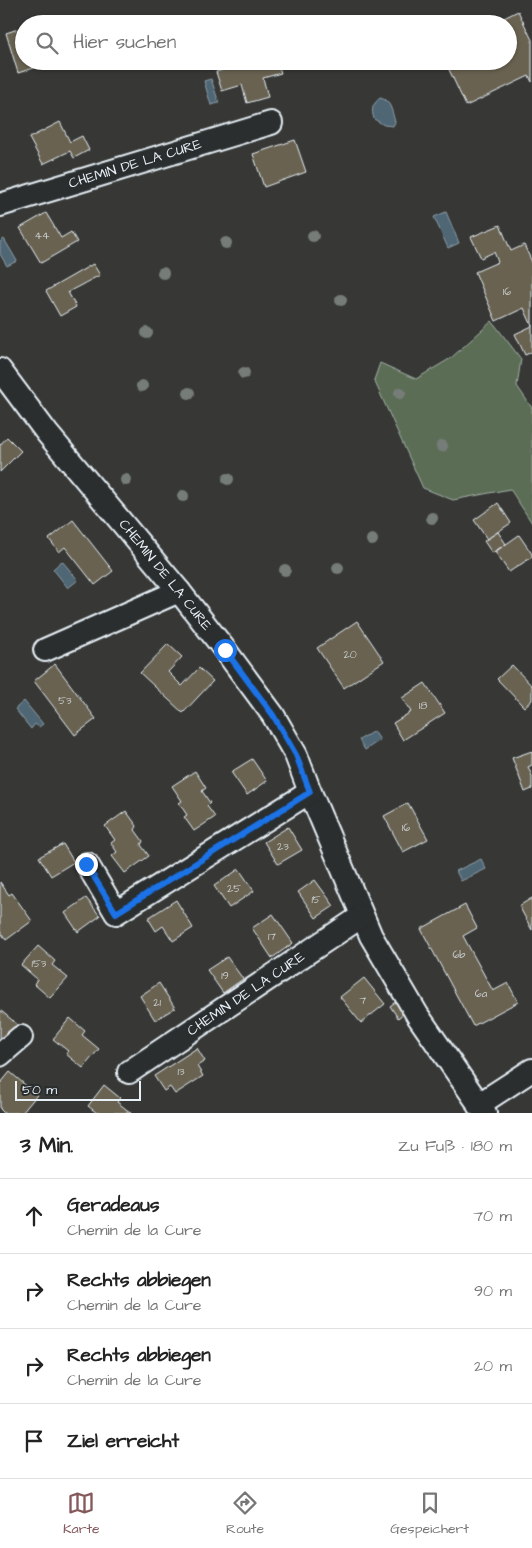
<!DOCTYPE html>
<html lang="de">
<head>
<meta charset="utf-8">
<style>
	:root { --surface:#fff; --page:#f2f2f2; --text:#222; --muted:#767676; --line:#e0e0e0; --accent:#85585c }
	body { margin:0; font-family:"Architects Daughter",sans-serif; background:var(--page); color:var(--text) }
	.scale { position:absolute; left:15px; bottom:12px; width:126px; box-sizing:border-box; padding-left:5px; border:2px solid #e8f1f8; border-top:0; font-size:14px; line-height:18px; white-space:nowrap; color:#e8f1f8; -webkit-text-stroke:4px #2a2d2e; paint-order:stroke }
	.stop { position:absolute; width:15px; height:15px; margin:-11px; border:4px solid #1a73e8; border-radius:50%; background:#fff }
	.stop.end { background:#1a73e8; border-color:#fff; box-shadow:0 1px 5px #0008 }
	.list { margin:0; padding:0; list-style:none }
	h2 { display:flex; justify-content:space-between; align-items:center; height:65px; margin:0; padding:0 20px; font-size:21px }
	h2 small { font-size:16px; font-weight:400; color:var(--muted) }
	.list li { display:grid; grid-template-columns:32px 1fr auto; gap:15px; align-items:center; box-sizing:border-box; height:75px; padding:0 20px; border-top:1px solid var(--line) }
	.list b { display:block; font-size:19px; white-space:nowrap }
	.list p { margin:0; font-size:16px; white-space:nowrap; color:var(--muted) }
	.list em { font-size:16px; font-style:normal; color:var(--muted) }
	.icon { flex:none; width:28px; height:28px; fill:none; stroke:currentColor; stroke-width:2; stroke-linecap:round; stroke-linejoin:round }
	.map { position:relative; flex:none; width:532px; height:1113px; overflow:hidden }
	.search { position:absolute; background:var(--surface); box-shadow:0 1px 4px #0004; left:15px; right:15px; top:15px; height:55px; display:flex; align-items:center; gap:12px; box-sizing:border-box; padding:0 18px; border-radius:28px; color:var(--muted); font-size:19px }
	.sheet { height:365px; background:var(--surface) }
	nav { display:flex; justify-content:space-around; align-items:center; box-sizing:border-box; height:70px; border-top:1px solid var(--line); background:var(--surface); font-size:14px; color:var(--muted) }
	nav a { display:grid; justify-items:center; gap:2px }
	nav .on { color:var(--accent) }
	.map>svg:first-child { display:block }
	.green { fill:#5b6d56; stroke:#a2afa7 }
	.water { fill:#506674; stroke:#8d9ea9 }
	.building { fill:#696251; stroke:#e8f1f8 }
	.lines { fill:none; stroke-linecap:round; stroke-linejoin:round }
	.minor-casing { stroke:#e8f1f8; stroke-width:26 }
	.minor { stroke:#2a2d2e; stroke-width:22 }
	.tree { fill:#767d78 }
	.route { stroke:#1a73e8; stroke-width:6 }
	.labels { text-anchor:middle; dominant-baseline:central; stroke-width:4.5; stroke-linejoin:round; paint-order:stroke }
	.number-label { font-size:11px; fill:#c8cdce }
	.street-label { font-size:14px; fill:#e8f1f8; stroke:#2a2d2e }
</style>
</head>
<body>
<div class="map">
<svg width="532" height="1113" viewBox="0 0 532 1113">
	<rect width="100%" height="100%" fill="#373835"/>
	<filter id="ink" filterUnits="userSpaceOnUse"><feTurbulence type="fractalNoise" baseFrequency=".02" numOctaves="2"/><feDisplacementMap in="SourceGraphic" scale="10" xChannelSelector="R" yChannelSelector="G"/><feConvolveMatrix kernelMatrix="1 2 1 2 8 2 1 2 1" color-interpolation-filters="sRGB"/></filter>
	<g filter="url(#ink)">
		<polygon class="green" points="492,321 521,359 517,386 532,408 532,523 510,489 453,500 423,488 374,380 380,363 416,379 451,358"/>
		<g class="water">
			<polygon points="211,79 219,103 211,105 204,81"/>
			<path d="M 380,98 C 391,100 392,112 395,122 L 393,126 L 384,125 L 374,119 C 371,109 372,105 380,98 Z"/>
			<polygon points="446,212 459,243 448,248 434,217"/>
			<polygon points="4,239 17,261 7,266 0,254 0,242"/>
			<polygon points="62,561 78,580 68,588 53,569"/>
			<polygon points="24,701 43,724 39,727 35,724 31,729 15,709"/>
			<polygon points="374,731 380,740 365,750 359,740"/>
			<polygon points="481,859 486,869 461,881 456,871"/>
		</g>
		<g class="building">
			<polygon points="518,11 532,40 532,82 529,76 466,106 445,61 508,61 508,24 492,24"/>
			<polygon points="61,16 63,24 35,24"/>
			<polygon points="24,27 24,61 56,61 18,73 6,33"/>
			<polygon points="239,61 277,61 281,73 263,78 268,97 247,103 242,85 222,91 216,72 236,66 235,63"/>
			<polygon points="60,122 70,142 82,136 89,150 74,158 70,151 43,164 29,138"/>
			<polygon points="295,140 306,172 264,187 253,154"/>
			<polygon points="46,213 61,238 71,232 77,242 41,263 20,228"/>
			<polygon points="500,225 511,251 524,245 532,262 532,326 524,308 496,321 475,272 498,262 494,252 481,258 471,237"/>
			<polygon points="93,264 100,275 68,292 76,307 60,316 46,291"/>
			<polygon points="532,326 532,352 525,355 515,334"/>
			<polygon points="7,437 21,451 0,472 0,445"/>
			<polygon points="498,503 511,523 487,539 474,520"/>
			<polygon points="73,520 113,571 95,585 65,547 59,552 49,539"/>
			<polygon points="498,532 506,544 492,553 484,541"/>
			<polygon points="519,535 532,554 532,557 509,572 495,552"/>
			<polygon points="357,621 384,661 344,688 317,648"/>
			<polygon points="168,644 182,657 168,672 182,686 199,668 213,681 183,713 140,673"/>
			<polygon points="55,664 96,719 75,735 34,681"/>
			<polygon points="512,665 532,686 532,700 524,707 497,679"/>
			<polygon points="425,683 445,713 403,740 393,723 411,712 402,698"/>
			<polygon points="532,751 532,765 528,767 532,776 532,789 525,792 512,758"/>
			<polygon points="252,759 267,781 247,795 231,772"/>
			<polygon points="195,771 206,788 202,791 210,803 207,806 215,817 194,831 184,817 187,815 179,803 182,801 172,786"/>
			<polygon points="408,803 428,839 403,852 384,816"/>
			<polygon points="126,811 137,826 135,830 143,841 141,845 149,856 125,873 112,856 117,852 111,843 115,840 105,826"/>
			<polygon points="288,827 302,850 278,864 264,842"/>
			<polygon points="63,844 74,862 51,876 39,857"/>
			<polygon points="239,869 254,891 229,908 214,886"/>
			<polygon points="315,880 334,906 316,918 298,892"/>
			<polygon points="0,882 9,895 12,893 32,921 6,940 0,931"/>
			<polygon points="86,898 100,916 78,932 65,913"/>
			<polygon points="532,898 532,930 519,906"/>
			<polygon points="176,900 193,928 173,941 163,926 156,931 148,918"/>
			<polygon points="465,905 477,928 463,936 493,991 508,983 518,1002 473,1026 421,929"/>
			<polygon points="273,914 293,943 272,958 252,928"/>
			<polygon points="38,946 55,961 52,965 68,978 50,998 34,984 37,979 21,965"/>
			<polygon points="227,957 243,979 223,993 207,970"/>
			<polygon points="364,978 385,1004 361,1023 340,997"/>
			<polygon points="159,983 175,1008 155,1020 140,996"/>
			<polygon points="398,1000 406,1011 398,1018 390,1006"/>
			<polygon points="0,1010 18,1025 1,1046 0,1045"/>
			<polygon points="70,1018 85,1031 82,1035 99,1049 83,1068 66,1054 68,1051 53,1039"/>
			<polygon points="197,1048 205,1061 197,1066 203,1076 175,1094 170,1087 164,1091 154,1076"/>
			<polygon points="10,1072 37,1095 22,1113 4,1113 0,1109 0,1084"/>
			<polygon points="104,1085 120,1098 117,1102 131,1113 97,1113 88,1106"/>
		</g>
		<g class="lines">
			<defs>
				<g id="minor">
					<polyline points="0,205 271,123"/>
					<polyline points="0,370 47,433 179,591 225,650 273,715 296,755 310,792 371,936 418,1016 485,1113"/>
					<polyline points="45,650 179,591"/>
					<polyline points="87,864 116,913 310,792"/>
					<polyline points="0,1055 21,1037"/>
					<polyline points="129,1072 362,916"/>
					<polyline points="478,1105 532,1070"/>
				</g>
			</defs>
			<use href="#minor" class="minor-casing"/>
			<use href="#minor" class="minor"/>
		</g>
		<g class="tree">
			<circle cx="313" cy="236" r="6"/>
			<circle cx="226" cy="243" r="6"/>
			<circle cx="163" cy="273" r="6"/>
			<circle cx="341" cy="300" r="6"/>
			<circle cx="147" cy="333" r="6"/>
			<circle cx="244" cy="373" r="6"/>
			<circle cx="142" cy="386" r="6"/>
			<circle cx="189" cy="393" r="6"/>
			<circle cx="400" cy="393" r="6"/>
			<circle cx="442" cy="446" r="6"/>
			<circle cx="228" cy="479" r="6"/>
			<circle cx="126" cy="480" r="6"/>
			<circle cx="183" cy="496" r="6"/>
			<circle cx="432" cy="518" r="6"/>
			<circle cx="372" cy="540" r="6"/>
			<circle cx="338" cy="568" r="6"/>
			<circle cx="285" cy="570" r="6"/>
		</g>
	</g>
	<g class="lines" filter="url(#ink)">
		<polyline class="route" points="86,864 116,913 310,792 296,755 273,715 225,650"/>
	</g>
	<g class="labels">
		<g class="number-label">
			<text x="42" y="235">44</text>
			<text x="507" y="291">16</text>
			<text x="350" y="654">20</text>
			<text x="65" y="700">53</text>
			<text x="423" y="705">18</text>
			<text x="406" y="827">16</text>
			<text x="283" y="846">23</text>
			<text x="234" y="888">25</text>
			<text x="316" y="899">15</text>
			<text x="272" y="936">17</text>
			<text x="459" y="954">6b</text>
			<text x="39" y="963">153</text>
			<text x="225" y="975">19</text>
			<text x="481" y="993">6a</text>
			<text x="363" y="1000">7</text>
			<text x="157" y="1002">21</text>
			<text x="181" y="1071">13</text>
		</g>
		<g class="street-label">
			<text transform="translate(135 164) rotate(-17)">CHEMIN DE LA CURE</text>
			<text transform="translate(165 575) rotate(51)">CHEMIN DE LA CURE</text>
			<text transform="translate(246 994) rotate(-34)">CHEMIN DE LA CURE</text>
		</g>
	</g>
</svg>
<div class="scale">50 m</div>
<div class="stop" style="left:225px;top:650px"></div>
<div class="stop end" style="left:86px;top:864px"></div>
<div class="search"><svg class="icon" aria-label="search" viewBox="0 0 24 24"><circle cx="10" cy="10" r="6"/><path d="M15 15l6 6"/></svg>Hier suchen</div>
</div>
<section class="sheet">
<h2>3 Min.<small>Zu Fuß · 180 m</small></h2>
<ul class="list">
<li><svg class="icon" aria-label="ahead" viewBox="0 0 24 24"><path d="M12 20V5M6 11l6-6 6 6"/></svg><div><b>Geradeaus</b><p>Chemin de la Cure</p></div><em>70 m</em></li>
<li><svg class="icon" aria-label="right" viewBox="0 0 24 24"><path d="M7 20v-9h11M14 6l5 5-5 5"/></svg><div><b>Rechts abbiegen</b><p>Chemin de la Cure</p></div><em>90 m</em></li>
<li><svg class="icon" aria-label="right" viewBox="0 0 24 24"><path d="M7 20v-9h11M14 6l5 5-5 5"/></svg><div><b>Rechts abbiegen</b><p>Chemin de la Cure</p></div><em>20 m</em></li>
<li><svg class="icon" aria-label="arrive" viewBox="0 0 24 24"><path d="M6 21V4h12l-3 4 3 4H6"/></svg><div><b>Ziel erreicht</b></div></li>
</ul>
</section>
<nav>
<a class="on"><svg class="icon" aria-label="map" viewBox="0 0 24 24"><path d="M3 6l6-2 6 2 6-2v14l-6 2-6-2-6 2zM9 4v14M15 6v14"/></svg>Karte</a>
<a><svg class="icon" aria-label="directions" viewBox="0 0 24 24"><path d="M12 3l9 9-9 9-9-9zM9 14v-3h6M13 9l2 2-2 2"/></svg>Route</a>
<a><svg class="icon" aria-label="saved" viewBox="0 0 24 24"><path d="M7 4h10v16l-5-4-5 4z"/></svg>Gespeichert</a>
</nav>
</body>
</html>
